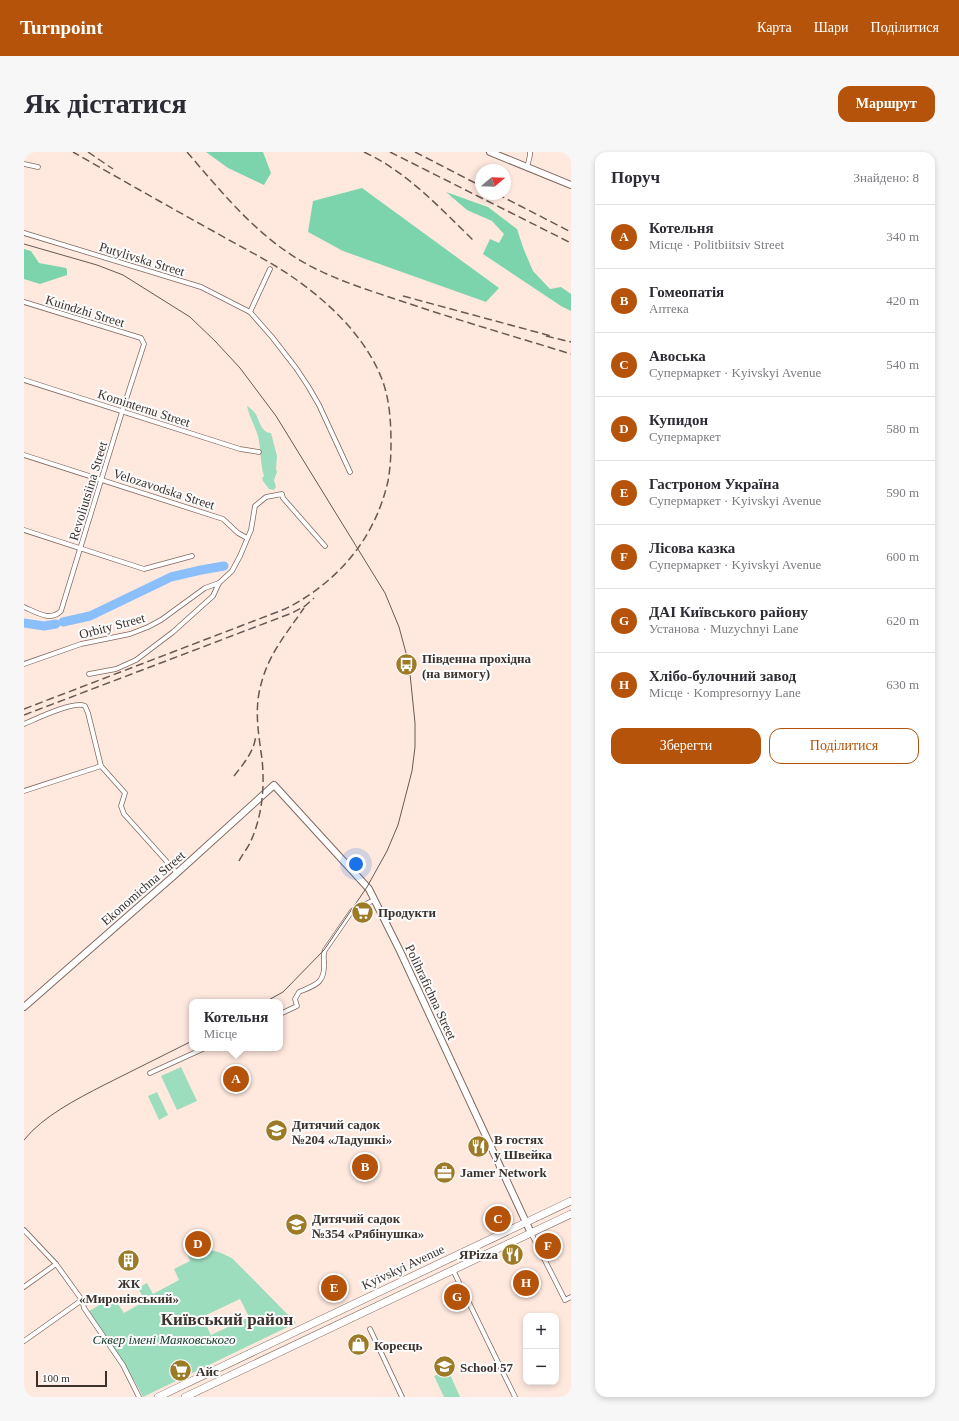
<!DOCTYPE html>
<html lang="uk">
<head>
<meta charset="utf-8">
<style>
	:root { --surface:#fff; --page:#f7f7f7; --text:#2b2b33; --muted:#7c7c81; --line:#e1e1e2; --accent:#b45309 }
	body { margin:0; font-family:"Times New Roman",serif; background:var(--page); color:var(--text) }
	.controls { position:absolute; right:12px; bottom:12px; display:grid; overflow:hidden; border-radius:8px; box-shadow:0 2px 6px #0003 }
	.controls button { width:36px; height:36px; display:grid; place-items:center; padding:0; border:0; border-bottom:1px solid var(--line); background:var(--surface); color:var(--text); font:20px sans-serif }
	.compass { position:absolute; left:451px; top:12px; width:36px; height:36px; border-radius:50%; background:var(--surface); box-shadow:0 2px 6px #0003; rotate:71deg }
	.scale { position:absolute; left:12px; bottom:10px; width:71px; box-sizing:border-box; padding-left:4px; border:2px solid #3c322d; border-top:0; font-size:11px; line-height:14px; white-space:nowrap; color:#3c322d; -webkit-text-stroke:3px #fbfbfb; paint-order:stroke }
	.you { position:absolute; left:332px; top:712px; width:14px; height:14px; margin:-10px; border:3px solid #fff; border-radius:50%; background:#1a73e8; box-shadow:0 0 0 6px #1a73e833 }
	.badge { display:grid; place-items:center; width:26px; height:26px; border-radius:50%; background:var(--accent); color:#fff; font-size:13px; font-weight:700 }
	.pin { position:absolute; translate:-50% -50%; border:2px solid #fff; box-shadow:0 1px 4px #0006 }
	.popup { position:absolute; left:165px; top:847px; width:94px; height:52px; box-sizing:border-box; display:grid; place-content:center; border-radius:8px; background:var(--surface); filter:drop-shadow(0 1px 3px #0005); font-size:13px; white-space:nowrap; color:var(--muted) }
	.popup b { font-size:15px; color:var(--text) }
	.popup::after { content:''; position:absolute; left:50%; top:100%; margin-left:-8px; border:8px solid transparent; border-top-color:var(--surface) }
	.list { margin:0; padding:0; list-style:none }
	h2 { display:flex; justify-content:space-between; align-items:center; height:52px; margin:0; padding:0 16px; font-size:17px }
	h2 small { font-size:13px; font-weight:400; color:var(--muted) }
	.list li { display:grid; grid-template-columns:26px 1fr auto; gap:12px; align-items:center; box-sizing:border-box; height:64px; padding:0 16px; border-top:1px solid var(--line) }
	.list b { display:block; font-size:15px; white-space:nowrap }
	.list p { margin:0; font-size:13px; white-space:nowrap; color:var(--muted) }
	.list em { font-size:13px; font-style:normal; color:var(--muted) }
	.actions { display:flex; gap:8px; padding:12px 16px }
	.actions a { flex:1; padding:9px 0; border:1px solid var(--accent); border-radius:12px; text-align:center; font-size:14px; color:var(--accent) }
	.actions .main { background:var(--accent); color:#fff }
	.map { position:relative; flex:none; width:547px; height:1245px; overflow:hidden; border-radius:12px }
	header { display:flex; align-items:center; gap:24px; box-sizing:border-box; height:56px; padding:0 20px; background:var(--accent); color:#fff }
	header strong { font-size:19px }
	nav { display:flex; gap:22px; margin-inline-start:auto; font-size:14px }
	.intro { display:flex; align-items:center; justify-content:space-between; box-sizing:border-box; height:96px; padding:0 24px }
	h1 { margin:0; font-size:28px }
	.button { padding:10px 18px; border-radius:12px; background:var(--accent); color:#fff; font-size:14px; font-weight:700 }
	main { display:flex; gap:24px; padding:0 24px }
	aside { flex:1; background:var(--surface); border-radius:12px; box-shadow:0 2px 6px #0003 }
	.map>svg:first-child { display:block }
	.green { fill:#9bddbd; fill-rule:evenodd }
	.forest { fill:#7bd4ac }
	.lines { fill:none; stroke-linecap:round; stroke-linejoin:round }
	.river { stroke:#8abffc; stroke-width:9 }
	.street-casing { stroke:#80695e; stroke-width:5.5 }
	.secondary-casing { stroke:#80695e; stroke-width:8 }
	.primary-casing { stroke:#80695e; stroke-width:8 }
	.street { stroke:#fff; stroke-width:4 }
	.secondary { stroke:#fff; stroke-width:6 }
	.primary { stroke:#fff; stroke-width:7 }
	.tram { stroke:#675a54; stroke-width:1 }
	.rail { stroke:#675a54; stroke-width:1.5; stroke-dasharray:8 4; stroke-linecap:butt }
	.labels { text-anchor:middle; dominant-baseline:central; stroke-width:4; stroke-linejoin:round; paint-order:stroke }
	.street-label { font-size:13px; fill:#3c322d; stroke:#fbfbfb }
	.poi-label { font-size:13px; font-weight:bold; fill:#3c322d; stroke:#fbfbfb; text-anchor:start }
	.park-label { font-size:13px; font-style:italic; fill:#133a2a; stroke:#fbfbfb }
	.district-label { font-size:17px; font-weight:bold; fill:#3c322d; stroke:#fbfbfb }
</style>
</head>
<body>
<header>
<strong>Turnpoint</strong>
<nav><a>Карта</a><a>Шари</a><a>Поділитися</a></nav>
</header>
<div class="intro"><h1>Як дістатися</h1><a class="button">Маршрут</a></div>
<main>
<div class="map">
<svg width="547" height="1245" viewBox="0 0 547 1245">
	<rect width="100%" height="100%" fill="#ffe9df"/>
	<g class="green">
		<path d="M 223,254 C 226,256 229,258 231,261 C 236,268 236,280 247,281 L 253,304 L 252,317 L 253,320 L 250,328 L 252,335 L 250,338 L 245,337 L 239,329 L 238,326 L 240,324 C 236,311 237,297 234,284 C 231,274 225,264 223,254 Z"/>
		<polygon points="157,915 173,949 153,958 137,924"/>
		<polygon points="133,940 144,963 135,968 124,944"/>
		<path d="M 168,1094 L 172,1095 L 174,1098 C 188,1097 197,1100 209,1107 L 272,1171 L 119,1245 L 111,1230 L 65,1159 L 86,1147 L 90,1146 L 100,1161 L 121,1149 L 114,1136 L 123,1131 L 129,1142 L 155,1128 L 150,1117 L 166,1109 L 162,1099 ZM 216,1147 L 225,1165 L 187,1183 L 178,1165 Z"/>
		<polygon points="424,1218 436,1245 420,1245 410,1224"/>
	</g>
	<g class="forest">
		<polygon points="182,0 239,0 247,21 240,33 204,16"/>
		<polygon points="338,36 475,136 462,150 319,99 284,80 289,49"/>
		<polygon points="422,40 464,55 493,77 500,98 509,119 526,137 537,135 547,142 547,159 537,154 459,102 466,87 475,91 480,82 468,69 443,58"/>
		<polygon points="0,97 7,99 15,111 42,116 43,118 43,123 16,132 0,127"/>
	</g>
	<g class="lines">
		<g class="river">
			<polyline points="39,470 66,464 147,425 177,418 200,414"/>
			<polyline points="0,471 20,474 32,472"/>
		</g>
		<defs>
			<g id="street">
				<polyline points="0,12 14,15"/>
				<polyline points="503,16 506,3 506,0"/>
				<polyline points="0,81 177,135 226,160 248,185 272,216 284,234 295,253 326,320"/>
				<path d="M 0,150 L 117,186 L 120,192 L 98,260 L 37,459 C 26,470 12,460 0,455"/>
				<polyline points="226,160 246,117"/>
				<polyline points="0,228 216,297 235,300"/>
				<polyline points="0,303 199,367 214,381 223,386"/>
				<polyline points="0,378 120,417 168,404"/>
				<polyline points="0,512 57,492 106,482 124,475 137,468 181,436 195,431"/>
				<polyline points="65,522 92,517 112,508 149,480 189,444 195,431 208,419 216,404 227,378 231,354 242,345 258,342 259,346 301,394"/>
				<path d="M 0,572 C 12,567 51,548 61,554 L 64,561 L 77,614 L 101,641 L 97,654 L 100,662 L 153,721"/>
				<polyline points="0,639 77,614"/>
				<path d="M 256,862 L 273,854 L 271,847 L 275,840 C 292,833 301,831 300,811 C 300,806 299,802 301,798 L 328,759 L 350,748"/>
				<polyline points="126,921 181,896"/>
				<polyline points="0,1078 32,1112 58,1148 60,1156 99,1213 115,1245"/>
				<polyline points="507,1081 541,1148 547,1145"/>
				<polyline points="429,1118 491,1245"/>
				<polyline points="0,1135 32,1112"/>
				<polyline points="346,1177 378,1245"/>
				<polyline points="0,1189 58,1148"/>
			</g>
			<g id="secondary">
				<polyline points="466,0 547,33"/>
				<polyline points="0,855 153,721 250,633 345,737 376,799 507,1081"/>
			</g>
			<g id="primary">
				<polyline points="134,1245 547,1049"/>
				<polyline points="161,1245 547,1062"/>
			</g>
		</defs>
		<use href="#street" class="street-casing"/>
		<use href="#secondary" class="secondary-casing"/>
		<use href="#primary" class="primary-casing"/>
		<use href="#street" class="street"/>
		<use href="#secondary" class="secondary"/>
		<use href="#primary" class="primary"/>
		<g class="tram">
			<polyline points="0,92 73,113 99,123 166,165 191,189 216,216 252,264 361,441 375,475 385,512 391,571 391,595 388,619 374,673 363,699 343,735 300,798 259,840 241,850"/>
			<path d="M 0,988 C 19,964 53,947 80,933 C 109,918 139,904 168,889"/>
		</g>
		<g class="rail">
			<polyline points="64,0 89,17"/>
			<path d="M 163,0 C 194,36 224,73 263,100 C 299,125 342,137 383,151 C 437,169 492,185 547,202"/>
			<path d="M 340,0 C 383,20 415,55 449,88"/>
			<polyline points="366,0 547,91"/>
			<polyline points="391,0 457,34"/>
			<polyline points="473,42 547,80"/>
			<polyline points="379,144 527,184"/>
			<polyline points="522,184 547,190"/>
			<path d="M 0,557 L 261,457 C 313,431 351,387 364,329 C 366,318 367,305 367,293 C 367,272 366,250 359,230 C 343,186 305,150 267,124 C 242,107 215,94 189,79 C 142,53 96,27 49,0"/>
			<polyline points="0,563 268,461 281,454 290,446"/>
			<path d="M 210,624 C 220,611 230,600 232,583"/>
			<path d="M 215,709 C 218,703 223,697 226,691 C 238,665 241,636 238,607 C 235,585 231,563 235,541 C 242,505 260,485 280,456"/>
		</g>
	</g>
	<defs>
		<symbol id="bus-disc" viewBox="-11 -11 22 22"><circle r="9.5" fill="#9d7a25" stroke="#fbfbfb"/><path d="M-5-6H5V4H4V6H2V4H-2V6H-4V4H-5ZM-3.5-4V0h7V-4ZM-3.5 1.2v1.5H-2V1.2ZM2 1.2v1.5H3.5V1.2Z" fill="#fff"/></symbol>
		<symbol id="supermarket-disc" viewBox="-11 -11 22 22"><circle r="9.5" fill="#9d7a25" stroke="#fbfbfb"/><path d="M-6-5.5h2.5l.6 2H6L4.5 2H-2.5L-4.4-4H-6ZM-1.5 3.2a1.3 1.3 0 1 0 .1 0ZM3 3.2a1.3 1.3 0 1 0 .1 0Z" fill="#fff"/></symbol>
		<symbol id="school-disc" viewBox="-11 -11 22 22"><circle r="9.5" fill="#9d7a25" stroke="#fbfbfb"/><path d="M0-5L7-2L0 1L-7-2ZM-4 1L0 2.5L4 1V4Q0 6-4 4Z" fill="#fff"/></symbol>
		<symbol id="restaurant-disc" viewBox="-11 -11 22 22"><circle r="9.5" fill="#9d7a25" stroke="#fbfbfb"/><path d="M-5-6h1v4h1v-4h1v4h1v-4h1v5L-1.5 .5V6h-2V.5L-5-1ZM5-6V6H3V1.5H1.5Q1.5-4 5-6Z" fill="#fff"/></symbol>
		<symbol id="office-disc" viewBox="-11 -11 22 22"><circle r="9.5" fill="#9d7a25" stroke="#fbfbfb"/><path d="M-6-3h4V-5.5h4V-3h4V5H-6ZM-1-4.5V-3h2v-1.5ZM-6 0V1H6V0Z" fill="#fff"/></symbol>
		<symbol id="building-disc" viewBox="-11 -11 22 22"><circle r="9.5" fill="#9d7a25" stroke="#fbfbfb"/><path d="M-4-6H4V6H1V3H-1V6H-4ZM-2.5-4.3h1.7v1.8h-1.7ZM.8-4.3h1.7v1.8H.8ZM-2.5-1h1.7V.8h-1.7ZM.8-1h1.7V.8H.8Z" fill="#fff"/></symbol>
		<symbol id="shop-disc" viewBox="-11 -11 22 22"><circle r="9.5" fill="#9d7a25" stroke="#fbfbfb"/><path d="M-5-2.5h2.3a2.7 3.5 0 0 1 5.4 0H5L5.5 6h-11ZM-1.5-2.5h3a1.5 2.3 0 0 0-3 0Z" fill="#fff"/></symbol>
	</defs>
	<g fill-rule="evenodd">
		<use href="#bus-disc" x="370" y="500" width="25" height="25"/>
		<use href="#supermarket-disc" x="326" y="748" width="25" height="25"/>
		<use href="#school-disc" x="240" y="966" width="25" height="25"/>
		<use href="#restaurant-disc" x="442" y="982" width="25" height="25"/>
		<use href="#office-disc" x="408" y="1008" width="25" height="25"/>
		<use href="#school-disc" x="260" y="1060" width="25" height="25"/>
		<use href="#restaurant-disc" x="476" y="1090" width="25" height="25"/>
		<use href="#building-disc" x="92" y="1096" width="25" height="25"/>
		<use href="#shop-disc" x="322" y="1180" width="25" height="25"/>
		<use href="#school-disc" x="408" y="1202" width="25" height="25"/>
		<use href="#supermarket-disc" x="144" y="1206" width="25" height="25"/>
	</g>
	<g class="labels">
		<g class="street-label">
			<text transform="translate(118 107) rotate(17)">Putylivska Street</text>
			<text transform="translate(61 159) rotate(17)">Kuindzhi Street</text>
			<text transform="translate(120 256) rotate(18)">Kominternu Street</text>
			<text transform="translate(140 337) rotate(18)">Velozavodska Street</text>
			<text transform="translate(64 339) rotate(-73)">Revoliutsiina Street</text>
			<text transform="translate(88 474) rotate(-15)">Orbity Street</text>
			<text transform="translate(119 736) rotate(-41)">Ekonomichna Street</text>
			<text transform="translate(407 840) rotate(65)">Polihrafichna Street</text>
			<text transform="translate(379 1115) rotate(-25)">Kyivskyi Avenue</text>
		</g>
		<g class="poi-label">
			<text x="398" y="506">Південна прохідна<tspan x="398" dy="15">(на вимогу)</tspan></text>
			<text x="354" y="760">Продукти</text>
			<text x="268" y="972">Дитячий садок<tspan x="268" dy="15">№204 «Ладушкі»</tspan></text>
			<text x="470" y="987">В гостях<tspan x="470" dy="15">у Швейка</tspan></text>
			<text x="436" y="1020">Jamer Network</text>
			<text x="288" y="1066">Дитячий садок<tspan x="288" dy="15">№354 «Рябінушка»</tspan></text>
			<text x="474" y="1102" text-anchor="end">ЯPizza</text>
			<text x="105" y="1131" text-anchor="middle">ЖК<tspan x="105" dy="15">«Миронівський»</tspan></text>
			<text x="350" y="1193">Кореєць</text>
			<text x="436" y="1215">School 57</text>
			<text x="172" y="1219">Айс</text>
		</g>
		<g class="park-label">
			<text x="140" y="1187">Сквер імені Маяковського</text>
		</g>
		<g class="district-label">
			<text x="203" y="1167">Київський район</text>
		</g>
	</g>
</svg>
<div class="controls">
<button>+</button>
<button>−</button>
</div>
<svg class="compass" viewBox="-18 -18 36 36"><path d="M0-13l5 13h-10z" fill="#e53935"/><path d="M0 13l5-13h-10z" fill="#7c7c81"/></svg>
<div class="scale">100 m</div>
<div class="you"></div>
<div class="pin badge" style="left:212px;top:927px">A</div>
<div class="popup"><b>Котельня</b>Місце</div>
<div class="pin badge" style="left:341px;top:1015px">B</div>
<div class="pin badge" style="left:474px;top:1067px">C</div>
<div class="pin badge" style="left:174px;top:1092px">D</div>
<div class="pin badge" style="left:310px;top:1136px">E</div>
<div class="pin badge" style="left:524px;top:1094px">F</div>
<div class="pin badge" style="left:433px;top:1145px">G</div>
<div class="pin badge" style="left:502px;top:1131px">H</div>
</div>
<aside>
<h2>Поруч<small>Знайдено: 8</small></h2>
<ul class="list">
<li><span class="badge">A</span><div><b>Котельня</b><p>Місце · Politbiitsiv Street</p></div><em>340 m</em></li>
<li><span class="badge">B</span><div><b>Гомеопатія</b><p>Аптека</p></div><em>420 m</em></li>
<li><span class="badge">C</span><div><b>Авоська</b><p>Супермаркет · Kyivskyi Avenue</p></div><em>540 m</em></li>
<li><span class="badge">D</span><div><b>Купидон</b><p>Супермаркет</p></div><em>580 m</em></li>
<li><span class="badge">E</span><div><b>Гастроном Україна</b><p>Супермаркет · Kyivskyi Avenue</p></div><em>590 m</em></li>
<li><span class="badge">F</span><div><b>Лісова казка</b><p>Супермаркет · Kyivskyi Avenue</p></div><em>600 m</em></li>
<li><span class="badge">G</span><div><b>ДАІ Київського району</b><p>Установа · Muzychnyi Lane</p></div><em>620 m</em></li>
<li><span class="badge">H</span><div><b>Хлібо-булочний завод</b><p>Місце · Kompresornyy Lane</p></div><em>630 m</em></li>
</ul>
<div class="actions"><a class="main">Зберегти</a><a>Поділитися</a></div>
</aside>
</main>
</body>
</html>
